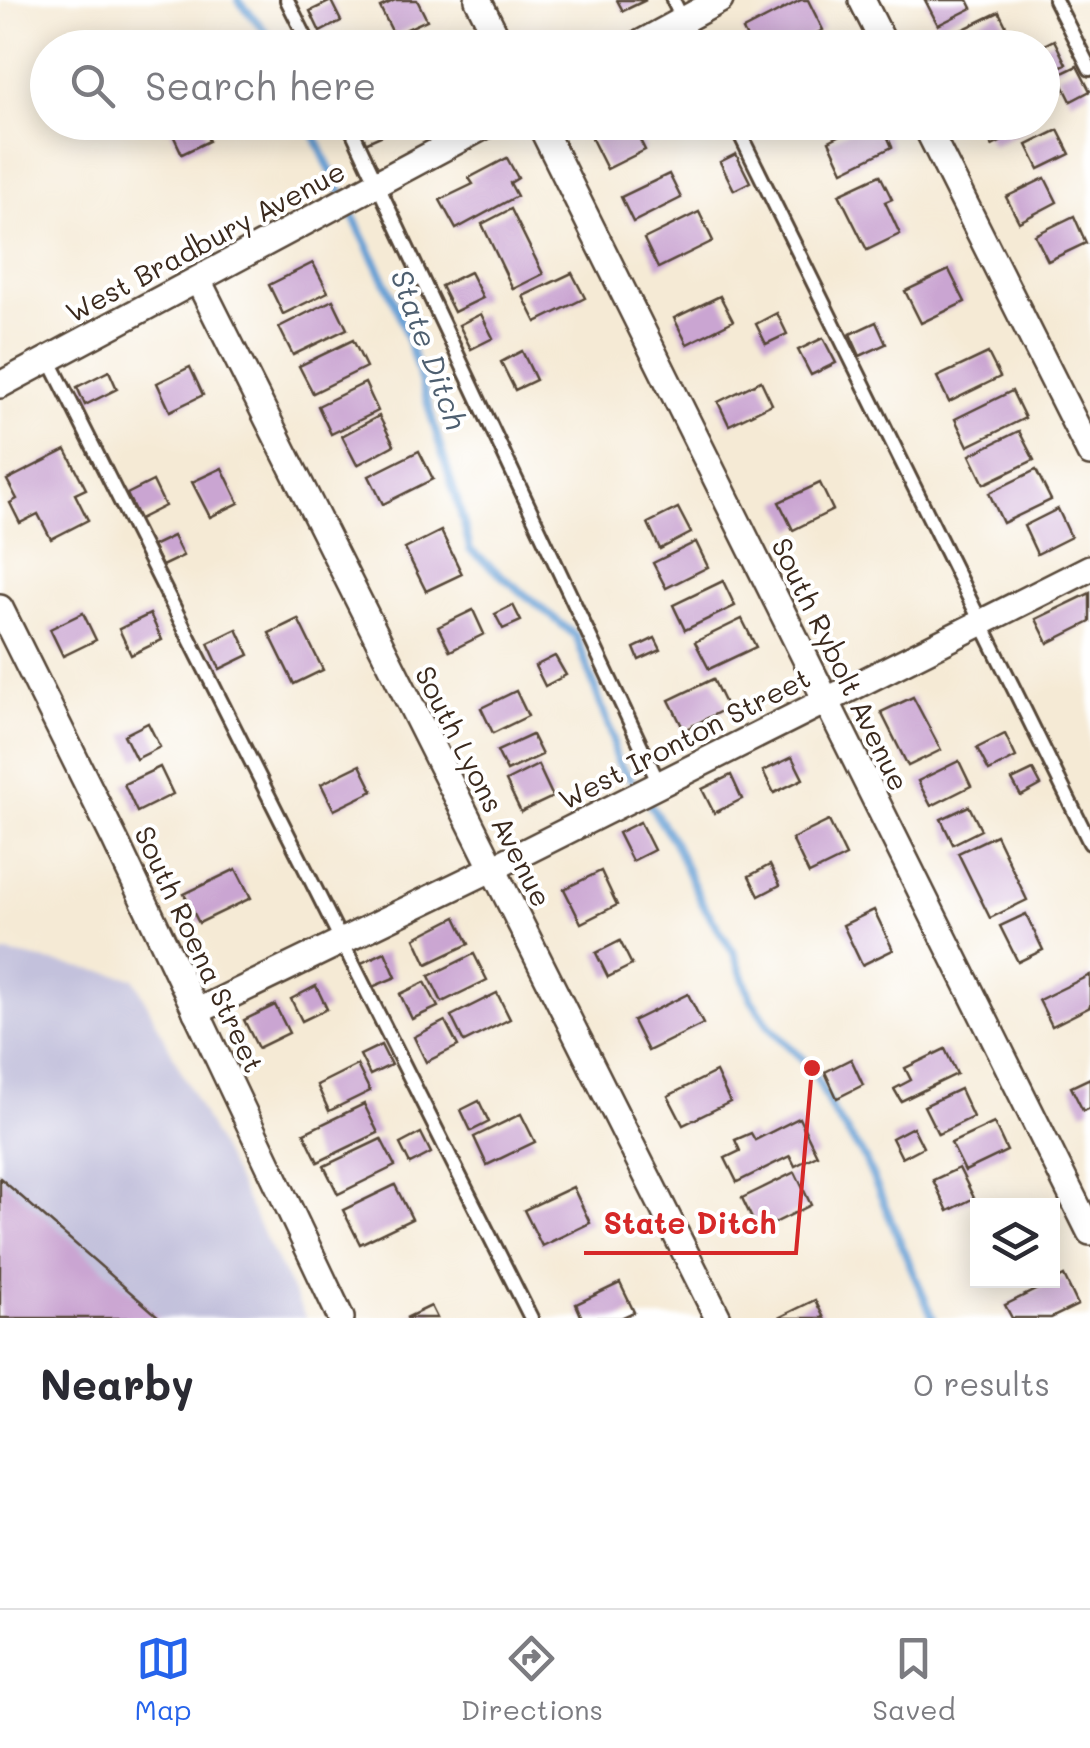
<!DOCTYPE html>
<html lang="en">
<head>
<meta charset="utf-8">
<style>
	:root { --surface:#fff; --page:#f2f2f3; --text:#2b2b33; --muted:#7c7c81; --line:#e1e1e2; --accent:#2563eb }
	body { margin:0; font-family:Mali,sans-serif; background:var(--page); color:var(--text) }
	.controls { position:absolute; right:30px; bottom:30px; display:grid; overflow:hidden; border-radius:0px; box-shadow:0 5px 25px #0003 }
	.controls button { width:90px; height:90px; display:grid; place-items:center; padding:0; border:0; border-bottom:2px solid var(--line); background:var(--surface); color:var(--text); font:50px sans-serif }
	.list { margin:0; padding:0; list-style:none }
	h2 { display:flex; justify-content:space-between; align-items:center; height:130px; margin:0; padding:0 40px; font-size:42px }
	h2 small { font-size:32px; font-weight:400; color:var(--muted) }
	.icon { flex:none; width:55px; height:55px; fill:none; stroke:currentColor; stroke-width:2; stroke-linecap:round; stroke-linejoin:round }
	.map { position:relative; flex:none; width:1090px; height:1318px; overflow:hidden }
	.search { position:absolute; background:var(--surface); box-shadow:0 5px 25px #0003; left:30px; right:30px; top:30px; height:110px; display:flex; align-items:center; gap:25px; box-sizing:border-box; padding:0 35px; border-radius:55px; color:var(--muted); font-size:38px }
	.sheet { height:290px; background:var(--surface) }
	nav { display:flex; justify-content:space-around; align-items:center; box-sizing:border-box; height:140px; border-top:2px solid var(--line); background:var(--surface); font-size:28px; color:var(--muted) }
	nav a { display:grid; justify-items:center; gap:5px }
	nav .on { color:var(--accent) }
	.map>svg:first-child { display:block }
	.industrial { fill:#c3c1dc }
	.lines { fill:none; stroke-linecap:round; stroke-linejoin:round }
	.stream { stroke:#659fd4; stroke-width:8 }
	.building { fill:#caa5d2 }
	.service-casing { stroke:#574739; stroke-width:18 }
	.minor-casing { stroke:#574739; stroke-width:30 }
	.service { stroke:#fff; stroke-width:12 }
	.minor { stroke:#fff; stroke-width:25 }
	.labels { text-anchor:middle; dominant-baseline:central; stroke-width:8; stroke-linejoin:round; paint-order:stroke }
	.street-label { font-size:28px; fill:#3b2a1e; stroke:#fff }
	.water-label { font-size:30px; font-style:italic; fill:#4e5f70; stroke:#fff }
	.leader { fill:none; stroke:#d62828; stroke-width:4 }
	.callout-dot { fill:#d62828; stroke:#fff; stroke-width:4 }
	.callout-label { font-size:30px; text-anchor:middle; font-weight:bold; fill:#d62828; stroke:#fff; stroke-width:8; stroke-linejoin:round; paint-order:stroke }
</style>
</head>
<body>
<div class="map">
<svg width="1090" height="1318" viewBox="0 0 1090 1318">
	<rect width="100%" height="100%" fill="#fff"/>
	<filter id="ink" filterUnits="userSpaceOnUse"><feTurbulence type="fractalNoise" baseFrequency=".01" numOctaves="2"/><feDisplacementMap in="SourceGraphic" scale="20" xChannelSelector="R" yChannelSelector="G"/><feConvolveMatrix kernelMatrix="1 2 1 2 8 2 1 2 1" color-interpolation-filters="sRGB"/></filter>
	<filter id="wash" filterUnits="userSpaceOnUse"><feTurbulence type="fractalNoise" baseFrequency=".0048" numOctaves="4" result="noise"/><feDisplacementMap in="SourceGraphic" scale="40" xChannelSelector="R" yChannelSelector="G"/><feGaussianBlur stdDeviation="2.25" result="paint"/><feColorMatrix in="noise" values="0 0 0 0 0 0 0 0 0 0 0 0 0 0 0 0 0 1.4 0 .05"/><feComposite in="paint" operator="in"/></filter>
	<g filter="url(#wash)">
		<rect width="100%" height="100%" fill="#f5ead5"/>
		<polygon class="industrial" points="7,953 134,978 306,1318 0,1318 0,954"/>
		<g class="lines">
			<g class="stream">
				<polyline points="238,0 280,48"/>
				<path d="M 309,122 C 332,179 362,232 388,288 C 413,344 427,404 445,462 C 454,492 464,519 470,550 L 576,636 L 613,738 C 613,758 618,765 631,779"/>
				<polyline points="650,805 674,842 702,903 734,953 751,999 772,1030 812,1068 833,1112 864,1157 933,1318"/>
			</g>
		</g>
		<g id="blocks">
			<g class="building">
				<polygon points="395,0 417,0 427,20 394,35 380,7"/>
				<polygon points="617,0 646,0 623,11"/>
				<polygon points="801,0 808,0 823,30 786,48 752,48 743,30"/>
				<polygon points="925,0 968,0 972,8 938,25"/>
				<polygon points="331,1 341,21 320,32 310,11"/>
				<polygon points="999,12 1011,36 987,48 954,48 949,36"/>
				<polygon points="1054,40 1066,64 1042,75 1042,46"/>
				<polygon points="1077,66 1090,91 1071,101 1058,75"/>
				<polygon points="167,122 200,122 209,141 182,154"/>
				<polygon points="355,122 380,122 385,134 365,143"/>
				<polygon points="592,122 631,122 645,150 607,169 585,125"/>
				<polygon points="867,122 881,122 892,147 843,171 829,141"/>
				<polygon points="981,122 1031,122 1032,126 992,146"/>
				<polygon points="1058,130 1070,154 1039,169 1027,145"/>
				<polygon points="736,154 750,182 734,190 720,162"/>
				<polygon points="507,158 518,178 510,183 517,196 456,229 440,200 473,184 469,178"/>
				<polygon points="669,174 681,198 633,222 621,197"/>
				<polygon points="880,175 892,199 885,202 900,234 867,250 839,194"/>
				<polygon points="1045,178 1057,202 1019,222 1006,197"/>
				<polygon points="511,209 543,274 513,289 482,224"/>
				<polygon points="699,212 713,241 658,268 644,239"/>
				<polygon points="1074,216 1086,243 1048,261 1035,235"/>
				<polygon points="313,263 328,292 283,314 269,285"/>
				<polygon points="949,270 965,302 921,323 905,291"/>
				<polygon points="470,272 483,298 454,312 441,286"/>
				<polygon points="572,273 585,298 536,322 523,296"/>
				<polygon points="720,296 733,321 687,344 674,318"/>
				<polygon points="333,300 347,329 293,355 279,327"/>
				<polygon points="777,313 787,334 766,344 756,324"/>
				<polygon points="481,314 493,338 471,349 459,325"/>
				<polygon points="876,322 886,344 860,356 850,334"/>
				<polygon points="823,338 836,363 811,375 798,350"/>
				<polygon points="353,340 366,367 313,393 299,366"/>
				<polygon points="522,351 536,380 515,390 501,362"/>
				<polygon points="988,353 1000,377 949,402 937,377"/>
				<polygon points="190,367 203,395 170,411 157,383"/>
				<polygon points="109,371 117,389 85,405 77,387"/>
				<polygon points="761,381 772,404 729,425 718,402"/>
				<polygon points="365,383 378,411 331,434 318,406"/>
				<polygon points="1012,391 1025,418 968,446 955,419"/>
				<polygon points="379,416 394,445 357,465 342,436"/>
				<polygon points="1019,431 1034,460 984,484 970,455"/>
				<polygon points="66,450 86,489 75,494 88,520 51,539 38,514 20,523 10,503 17,499 7,480"/>
				<polygon points="419,451 433,479 383,504 369,476"/>
				<polygon points="222,468 239,503 210,517 192,482"/>
				<polygon points="1036,470 1051,500 1003,523 989,493"/>
				<polygon points="153,481 165,506 139,519 127,494"/>
				<polygon points="820,483 833,510 793,530 779,502"/>
				<polygon points="678,508 691,533 660,549 648,523"/>
				<polygon points="1058,509 1071,537 1037,554 1024,526"/>
				<polygon points="441,531 462,574 426,591 405,549"/>
				<polygon points="173,536 183,556 162,566 152,546"/>
				<polygon points="696,542 708,567 666,588 653,563"/>
				<polygon points="723,581 735,606 685,630 673,605"/>
				<polygon points="1090,593 1090,622 1048,643 1036,619"/>
				<polygon points="513,605 521,621 503,629 495,614"/>
				<polygon points="473,610 484,634 450,651 438,627"/>
				<polygon points="83,613 96,640 63,656 50,629"/>
				<polygon points="150,614 162,640 131,655 119,629"/>
				<polygon points="298,619 323,670 294,684 269,633"/>
				<polygon points="742,619 756,647 709,669 695,642"/>
				<polygon points="237,629 249,655 220,669 208,643"/>
				<polygon points="655,638 661,650 639,660 634,648"/>
				<polygon points="555,656 566,675 545,686 535,666"/>
				<polygon points="713,679 727,708 684,730 669,700"/>
				<polygon points="516,691 528,716 493,733 481,708"/>
				<polygon points="913,697 941,750 908,766 881,712"/>
				<polygon points="148,723 160,747 136,759 124,735"/>
				<polygon points="1005,734 1016,757 989,771 977,748"/>
				<polygon points="532,735 542,755 507,771 497,751"/>
				<polygon points="792,757 803,779 774,793 763,771"/>
				<polygon points="959,761 971,786 931,806 918,781"/>
				<polygon points="360,765 373,791 334,810 321,784"/>
				<polygon points="538,765 553,797 521,812 506,781"/>
				<polygon points="160,767 173,794 137,812 124,784"/>
				<polygon points="1033,770 1041,785 1021,796 1012,780"/>
				<polygon points="731,775 742,799 714,813 702,789"/>
				<polygon points="969,806 981,830 953,844 941,819"/>
				<polygon points="829,821 846,856 809,874 792,839"/>
				<polygon points="640,822 654,850 632,861 618,833"/>
				<polygon points="996,835 1027,900 990,918 958,853"/>
				<polygon points="770,865 780,885 759,896 749,876"/>
				<polygon points="236,869 251,898 199,923 184,894"/>
				<polygon points="601,871 617,905 581,923 564,889"/>
				<polygon points="874,910 893,950 862,965 843,925"/>
				<polygon points="1026,914 1043,950 1018,962 1000,926"/>
				<polygon points="456,917 469,944 427,964 415,938"/>
				<polygon points="620,941 632,965 608,977 596,953"/>
				<polygon points="385,952 396,977 370,988 359,964"/>
				<polygon points="474,954 487,980 442,1002 429,976"/>
				<polygon points="1090,975 1090,1007 1052,1026 1039,1000"/>
				<polygon points="425,982 438,1007 412,1019 400,994"/>
				<polygon points="316,986 327,1009 302,1021 291,999"/>
				<polygon points="497,993 510,1019 464,1042 451,1016"/>
				<polygon points="688,994 703,1024 648,1051 633,1021"/>
				<polygon points="275,1005 289,1033 258,1048 244,1020"/>
				<polygon points="445,1021 458,1046 426,1062 414,1037"/>
				<polygon points="381,1045 391,1065 370,1075 360,1055"/>
				<polygon points="945,1049 957,1074 901,1101 894,1089 911,1080 905,1068"/>
				<polygon points="851,1059 863,1085 837,1098 825,1072"/>
				<polygon points="357,1065 370,1091 329,1111 317,1085"/>
				<polygon points="716,1072 730,1102 683,1125 668,1096"/>
				<polygon points="1090,1078 1090,1108 1083,1111 1071,1087"/>
				<polygon points="960,1089 973,1117 938,1134 924,1106"/>
				<polygon points="479,1101 489,1122 471,1131 461,1110"/>
				<polygon points="364,1104 378,1133 318,1162 304,1133"/>
				<polygon points="521,1114 535,1142 487,1165 474,1137"/>
				<polygon points="799,1118 817,1155 795,1166 790,1156 737,1182 725,1158 740,1151 735,1140 751,1133 755,1140"/>
				<polygon points="994,1123 1007,1151 965,1171 951,1143"/>
				<polygon points="913,1127 923,1147 902,1158 892,1138"/>
				<polygon points="421,1133 431,1153 410,1164 400,1144"/>
				<polygon points="381,1139 395,1166 338,1194 324,1166"/>
				<polygon points="959,1168 974,1198 948,1211 933,1180"/>
				<polygon points="795,1172 811,1205 758,1231 742,1198"/>
				<polygon points="0,1178 160,1318 0,1318"/>
				<polygon points="395,1185 412,1219 360,1244 343,1210"/>
				<polygon points="573,1187 590,1223 542,1246 524,1210"/>
				<polygon points="1064,1276 1078,1305 1051,1318 1012,1318 1005,1305"/>
				<polygon points="620,1283 634,1312 621,1318 582,1318 576,1304"/>
				<polygon points="815,1300 824,1318 778,1318"/>
				<polygon points="431,1306 437,1318 406,1318"/>
			</g>
		</g>
	</g>
	<g filter="url(#ink)">
		<use href="#blocks" fill-opacity="0" stroke="#574739" stroke-width="2.5"/>
		<g class="lines">
			<defs>
				<g id="service">
					<polyline points="287,0 311,48"/>
					<polyline points="673,0 697,48"/>
					<polyline points="1055,0 1090,69"/>
					<polyline points="348,122 659,784"/>
					<polyline points="734,122 1090,843"/>
					<polyline points="49,359 531,1318"/>
				</g>
				<g id="minor">
					<polyline points="478,0 502,48"/>
					<polyline points="862,0 886,48"/>
					<polyline points="632,48 720,0"/>
					<polyline points="539,122 1090,1232"/>
					<polyline points="924,122 1090,453"/>
					<polyline points="198,280 718,1318"/>
					<polyline points="0,385 492,122"/>
					<polyline points="0,608 115,840 341,1318"/>
					<polyline points="196,1012 491,869 1090,568"/>
				</g>
			</defs>
			<use href="#service" class="service-casing"/>
			<use href="#minor" class="minor-casing"/>
			<use href="#service" class="service"/>
			<use href="#minor" class="minor"/>
		</g>
	</g>
	<g class="labels">
		<g class="street-label">
			<text transform="translate(205 241) rotate(-28)">West Bradbury Avenue</text>
			<text transform="translate(841 664) rotate(64)">South Rybolt Avenue</text>
			<text transform="translate(684 738) rotate(-27)">West Ironton Street</text>
			<text transform="translate(484 786) rotate(63)">South Lyons Avenue</text>
			<text transform="translate(200 949) rotate(65)">South Roena Street</text>
		</g>
		<g class="water-label">
			<text transform="translate(430 349) rotate(70)">State Ditch</text>
		</g>
	</g>
	<path class="leader" d="M812 1068L796 1253H584"/>
	<circle class="callout-dot" cx="812" cy="1068" r="10"/>
	<g class="callout-label">
		<text x="690" y="1234">State Ditch</text>
	</g>
</svg>
<div class="controls">
<button><svg class="icon" aria-label="layers" viewBox="0 0 24 24"><path d="M12 4l9 5-9 5-9-5zM3 14l9 5 9-5"/></svg></button>
</div>
<div class="search"><svg class="icon" aria-label="search" viewBox="0 0 24 24"><circle cx="10" cy="10" r="6"/><path d="M15 15l6 6"/></svg>Search here</div>
</div>
<section class="sheet">
<h2>Nearby<small>0 results</small></h2>
<ul class="list">
</ul>
</section>
<nav>
<a class="on"><svg class="icon" aria-label="map" viewBox="0 0 24 24"><path d="M3 6l6-2 6 2 6-2v14l-6 2-6-2-6 2zM9 4v14M15 6v14"/></svg>Map</a>
<a><svg class="icon" aria-label="directions" viewBox="0 0 24 24"><path d="M12 3l9 9-9 9-9-9zM9 14v-3h6M13 9l2 2-2 2"/></svg>Directions</a>
<a><svg class="icon" aria-label="saved" viewBox="0 0 24 24"><path d="M7 4h10v16l-5-4-5 4z"/></svg>Saved</a>
</nav>
</body>
</html>
